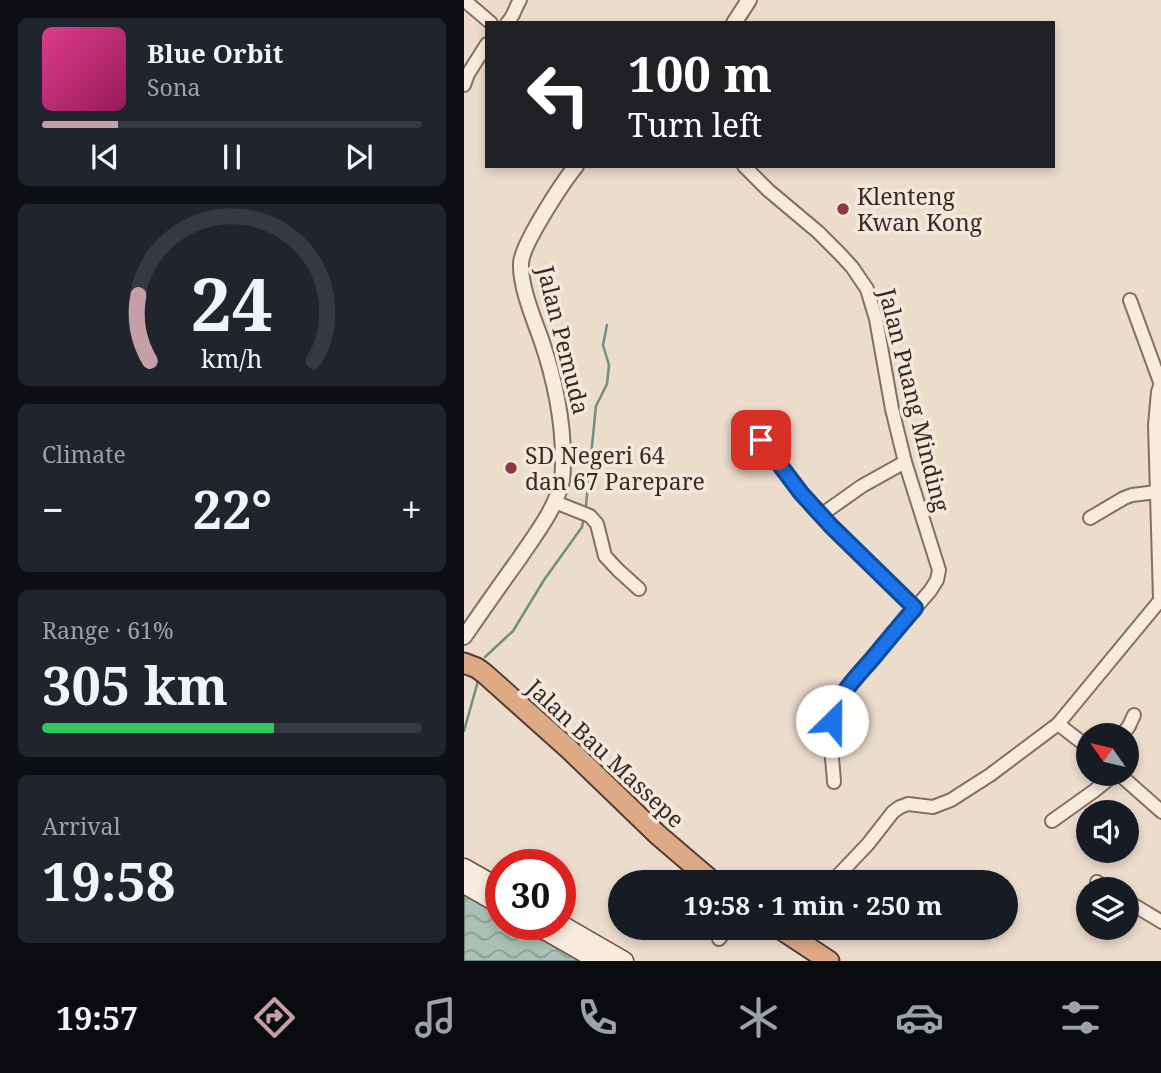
<!DOCTYPE html>
<meta charset="utf-8">
<style>
:root{--surface:#171b24;--page:#20242c;--text:#f1f3f6;--muted:#9ea1a6;--line:#363941;--accent:#c69ea8}
body{margin:0;font-family:"Noto Serif",serif;background:var(--page);color:var(--text);height:100vh;display:flex;flex-direction:column;font-size:26px;white-space:nowrap}
*{box-sizing:border-box;margin:0}
p{font-size:23px;color:var(--muted)}
.icon{flex:none;width:38px;height:38px;fill:none;stroke:currentColor;stroke-width:2;stroke-linecap:round;stroke-linejoin:round}
.map{position:relative;flex:1;overflow:hidden}
.drawer{display:flex;flex-direction:column;gap:18px;padding:18px;background:#0d0f14;width:464px}
.drawer>*{flex:none}
.guide{position:absolute;left:21px;top:21px;width:570px;height:147px;border-radius:0px;box-shadow:0 4px 10px #0003;background:#202124;color:#fff;overflow:hidden}
.needle{width:46px;rotate:304deg}
.tools{position:absolute;left:612px;top:723px;display:grid;gap:14px}
.tools a{display:grid;place-items:center;width:63px;height:63px;border-radius:50%;background:var(--surface);box-shadow:0 4px 10px #0003;font-size:35px}
.speed{position:absolute;left:21px;top:849px;display:flex;gap:14px;font-size:35px;font-weight:700;text-align:center}
.speed>*{display:grid;place-content:center;width:91px;height:91px;border-radius:50%;background:var(--surface);box-shadow:0 4px 10px #0003;line-height:1}
.speed .limit{border:10px solid #d22;background:#fff;color:#111}
.pin{position:absolute;display:grid;place-items:center;width:60px;height:60px;color:#fff;margin:-30px;border-radius:14px;box-shadow:0 4px 10px #0006}
.me{position:absolute;width:77px;margin:-38px;rotate:23deg;stroke-linejoin:round;filter:drop-shadow(0 0 5px #0008)}
.turn{display:flex;align-items:center;gap:24px;height:147px;padding:0 28px;font-size:32px}
.turn .icon{width:91px;height:91px;stroke-width:2.5}
.turn b{display:block;font-size:49px;line-height:60px}
.big{font-size:52px;font-weight:700;line-height:1.1}
.drawer .card{flex:1;display:flex;flex-direction:column;justify-content:center;gap:10px;min-width:0;padding:0 24px;border-radius:10px;background:var(--page)}
.drawer .dial{align-items:center;gap:0}
.dial svg{height:182px;overflow:visible;fill:none;stroke:var(--line);stroke-width:7;stroke-linecap:round;text-anchor:middle}
.dial text{fill:var(--text);stroke:none}
.song{display:flex;align-items:center;gap:21px}
.cover{width:84px;height:84px;border-radius:10px;background:linear-gradient(135deg,hsl(330 70% 55%),hsl(330 70% 35%))}
.played{height:7px;border-radius:4px;background:linear-gradient(90deg,var(--accent) 20%,var(--line) 20%)}
.keys{display:flex;justify-content:space-around;direction:ltr}
.heat{display:flex;justify-content:space-between;align-items:center;font-size:38px;direction:ltr}
.charge{height:10px;border-radius:5px;background:linear-gradient(90deg,#34c759 61%,var(--line) 0)}
.trip{position:absolute;left:144px;top:870px;width:410px;height:70px;border-radius:35px;background:var(--surface);box-shadow:0 4px 10px #0003;font-weight:700;line-height:70px;text-align:center}
.dock{display:flex;height:112px;justify-content:space-around;align-items:center;background:#090b0e;color:var(--muted)}
.dock .icon{width:49px;height:49px}
.dock .active{color:var(--accent)}
.dock b{font-size:32px;color:var(--text)}
main{display:flex;flex:1;min-height:0}
.map>svg:first-child{display:block}
.water{fill:url(#water-waves);stroke:#728f82;stroke-width:2}
.lines{fill:none;stroke-linecap:round;stroke-linejoin:round}
.stream{stroke:#728f82;stroke-width:2.5}
.minor-casing{stroke:#876e61;stroke-width:16}
.tertiary-casing{stroke:#876e61;stroke-width:18}
.secondary-casing{stroke:#694f44;stroke-width:21}
.trunk-casing{stroke:#563d34;stroke-width:23}
.minor{stroke:#f7ebde;stroke-width:12}
.tertiary{stroke:#f7ebde;stroke-width:14}
.secondary{stroke:#f7ebde;stroke-width:18}
.trunk{stroke:#deaa86;stroke-width:19}
.route-casing{stroke:#114b97;stroke-width:18}
.route{stroke:#1a73e8;stroke-width:12}
.poi-dot{fill:#913649;stroke:#f4e7db;stroke-width:2.5}
.labels{text-anchor:middle;dominant-baseline:central;stroke-width:7;stroke-linejoin:round;paint-order:stroke}
.poi-label{font-size:23px;fill:#392923;stroke:#f4e7db;text-anchor:start}
.street-label{font-size:23px;fill:#392923;stroke:#f4e7db}
</style>
<main>
<section class="drawer">
<div class="card">
<div class="song"><i class="cover"></i><div><b>Blue Orbit</b><p>Sona</p></div></div>
<div class="played"></div>
<div class="keys"><svg class="icon" aria-label="previous" viewBox="0 0 24 24"><path d="M18 5L8 12l10 7zM5 5v14"/></svg><svg class="icon" aria-label="pause" viewBox="0 0 24 24"><path d="M8 5v14M16 5v14"/></svg><svg class="icon" aria-label="next" viewBox="0 0 24 24"><path d="M6 5l10 7-10 7zM19 5v14"/></svg></div>
</div>
<div class="card dial"><svg viewBox="0 0 100 80">
<path d="M14 69A42 42 0 1 1 86 69"/>
<path d="M14 69A42 42 0 0 1 9 40" stroke="#c69ea8"/>
<text x="50" y="56" font-size="32" font-weight="700">24</text>
<text x="50" y="72" font-size="11">km/h</text>
</svg></div>
<div class="card"><p>Climate</p>
<div class="heat"><a>−</a><b class="big">22°</b><a>+</a></div>
</div>
<div class="card"><p>Range · 61%</p><b class="big">305 km</b><div class="charge"></div></div>
<div class="card"><p>Arrival</p><b class="big">19:58</b></div>
</section>
<div class="map">
<svg width="698" height="961" viewBox="0 0 698 961">
<defs>
<pattern id="water-waves" width="16" height="10" patternUnits="userSpaceOnUse" patternTransform="scale(1.75)"><rect width="16" height="10" fill="#abc1b6"/><path d="M0 5q4-4 8 0t8 0" fill="none" stroke="#8c9d94"/></pattern>
</defs>
<rect width="100%" height="100%" fill="#ecdccc"/>
<!-- water -->
<path class="water" d="M0,890L37,911V924H60L125,961H0Z"/>
<g class="lines">
<!-- stream -->
<g class="stream">
<path d="M122,505L132,406L143,384L145,365L139,345L143,325"/>
<path d="M21,657L49,631L80,580L118,527L119,522"/>
<path d="M0,731L14,681"/>
</g>
<defs>
<g id="minor">
<path d="M0,0L27,23"/>
<path d="M43,23C50,17 51,7 56,0"/>
<path d="M0,85L4,74L23,44"/>
<path d="M280,166L304,190L354,232L376,254L388,267L403,289L412,319L428,409L441,462L475,570L473,580L466,591L387,682C380,691 374,700 370,711C363,731 369,761 370,782"/>
<path d="M666,300L696,382"/>
<path d="M297,440L337,493L367,526L451,608"/>
<path d="M91,502L126,516L133,524L141,556L154,570L175,589"/>
<path d="M357,515L398,486L441,462"/>
<path d="M626,518L660,498L668,495L693,492"/>
<path d="M696,598L691,425L694,392L698,380"/>
<path d="M594,724L625,748"/>
<path d="M658,735L665,726L670,715"/>
<path d="M655,774L698,812"/>
<path d="M588,821L630,791L651,774"/>
<path d="M368,882L404,844L429,812L436,807L444,804L469,807L487,800L526,775L594,724L698,598"/>
<path d="M633,882L643,889"/>
<path d="M663,901L698,922"/>
<path d="M255,939L263,928"/>
</g>
<g id="tertiary">
<path d="M270,23L285,0"/>
<path d="M0,637C18,611 36,585 55,559C71,535 92,509 98,480C99,473 99,466 99,459C99,419 90,377 77,339C69,317 56,286 57,263C58,244 99,182 112,166"/>
</g>
<g id="secondary">
<path d="M0,868L37,889"/>
<path d="M0,884L37,905"/>
<path d="M70,924L135,961"/>
<path d="M96,924L160,961"/>
</g>
<g id="trunk">
<path d="M0,663L13,668L21,674L106,750L194,835L249,882"/>
<path d="M315,928L365,961"/>
</g>
</defs>
<!-- minor casing -->
<use href="#minor" class="minor-casing"/>
<!-- tertiary casing -->
<use href="#tertiary" class="tertiary-casing"/>
<!-- secondary casing -->
<use href="#secondary" class="secondary-casing"/>
<!-- trunk casing -->
<use href="#trunk" class="trunk-casing"/>
<!-- minor -->
<use href="#minor" class="minor"/>
<!-- tertiary -->
<use href="#tertiary" class="tertiary"/>
<!-- secondary -->
<use href="#secondary" class="secondary"/>
<!-- trunk -->
<use href="#trunk" class="trunk"/>
</g>
<g class="lines">
<defs>
<path id="route" d="M297,440L337,493L367,526L451,608C437,624 423,641 409,658C391,679 374,694 368,721"/>
</defs>
<!-- route casing -->
<use href="#route" class="route-casing"/>
<!-- route -->
<use href="#route" class="route"/>
</g>
<!-- markers -->
<g class="poi-dot">
<circle cx="379" cy="209" r="7"/>
<circle cx="47" cy="468" r="7"/>
</g>
<g class="labels">
<!-- poi labels -->
<g class="poi-label">
<text x="393" y="196">Klenteng<tspan x="393" dy="26">Kwan Kong</tspan></text>
<text x="61" y="455">SD Negeri 64<tspan x="61" dy="26">dan 67 Parepare</tspan></text>
</g>
<!-- street labels -->
<g class="street-label">
<text transform="translate(100 340) rotate(76)">Jalan Pemuda</text>
<text transform="translate(451 400) rotate(76)">Jalan Puang Minding</text>
<text transform="translate(142 753) rotate(43)">Jalan Bau Massepe</text>
</g>
</g>
</svg>
<div class="tools">
<a><svg class="needle" viewBox="-14 -14 28 28"><path d="M0-13l5 13h-10z" fill="#e53935"/><path d="M0 13l5-13h-10z" fill="#9ea1a6"/></svg></a>
<a><svg class="icon" aria-label="sound" viewBox="0 0 24 24"><path d="M4 9h4l5-4v14l-5-4H4zM17 9q2 3 0 6"/></svg></a>
<a><svg class="icon" aria-label="layers" viewBox="0 0 24 24"><path d="M12 4l9 5-9 5-9-5zM3 14l9 5 9-5"/></svg></a>
</div>
<div class="speed"><div class="limit">30</div></div>
<div class="pin" style="left:297px;top:440px;background:#d93025"><svg class="icon" aria-label="arrive" viewBox="0 0 24 24"><path d="M6 21V4h12l-3 4 3 4H6"/></svg></div>
<svg class="me" style="left:368px;top:721px" viewBox="-20 -20 40 40"><circle r="19" fill="#fff"/><path d="M0-13L10 11 0 6-10 11z" fill="#1a73e8"/></svg>
<div class="trip">19:58 · 1 min · 250 m</div>
<div class="guide">
<div class="turn"><svg class="icon" aria-label="left" viewBox="0 0 24 24"><path d="M17 20v-9H6M10 6l-5 5 5 5"/></svg><div><b>100 m</b>Turn left</div></div>
</div>
</div>
</main>
<nav class="dock">
<b>19:57</b>
<svg class="icon active" aria-label="directions" viewBox="0 0 24 24"><path d="M12 3l9 9-9 9-9-9zM9 14v-3h6M13 9l2 2-2 2"/></svg>
<svg class="icon" aria-label="music" viewBox="0 0 24 24"><path d="M9 18V5l10-2v13"/><circle cx="6" cy="18" r="3"/><circle cx="16" cy="16" r="3"/></svg>
<svg class="icon" aria-label="phone" viewBox="0 0 24 24"><path d="M5 4h4l2 5-3 2q2 4 5 5l2-3 5 2v4C11 20 4 13 5 4z"/></svg>
<svg class="icon" aria-label="climate" viewBox="0 0 24 24"><path d="M12 3v18M4 7l16 10M4 17L20 7"/></svg>
<svg class="icon" aria-label="car" viewBox="0 0 24 24"><path d="M5 17H2v-5l4-1 3-4h7l3 4 3 1v5h-3M9 17h6M6 11h13"/><circle cx="7" cy="17" r="2"/><circle cx="17" cy="17" r="2"/></svg>
<svg class="icon" aria-label="filters" viewBox="0 0 24 24"><path d="M4 7h16M4 17h16"/><circle cx="9" cy="7" r="2"/><circle cx="15" cy="17" r="2"/></svg>
</nav>
